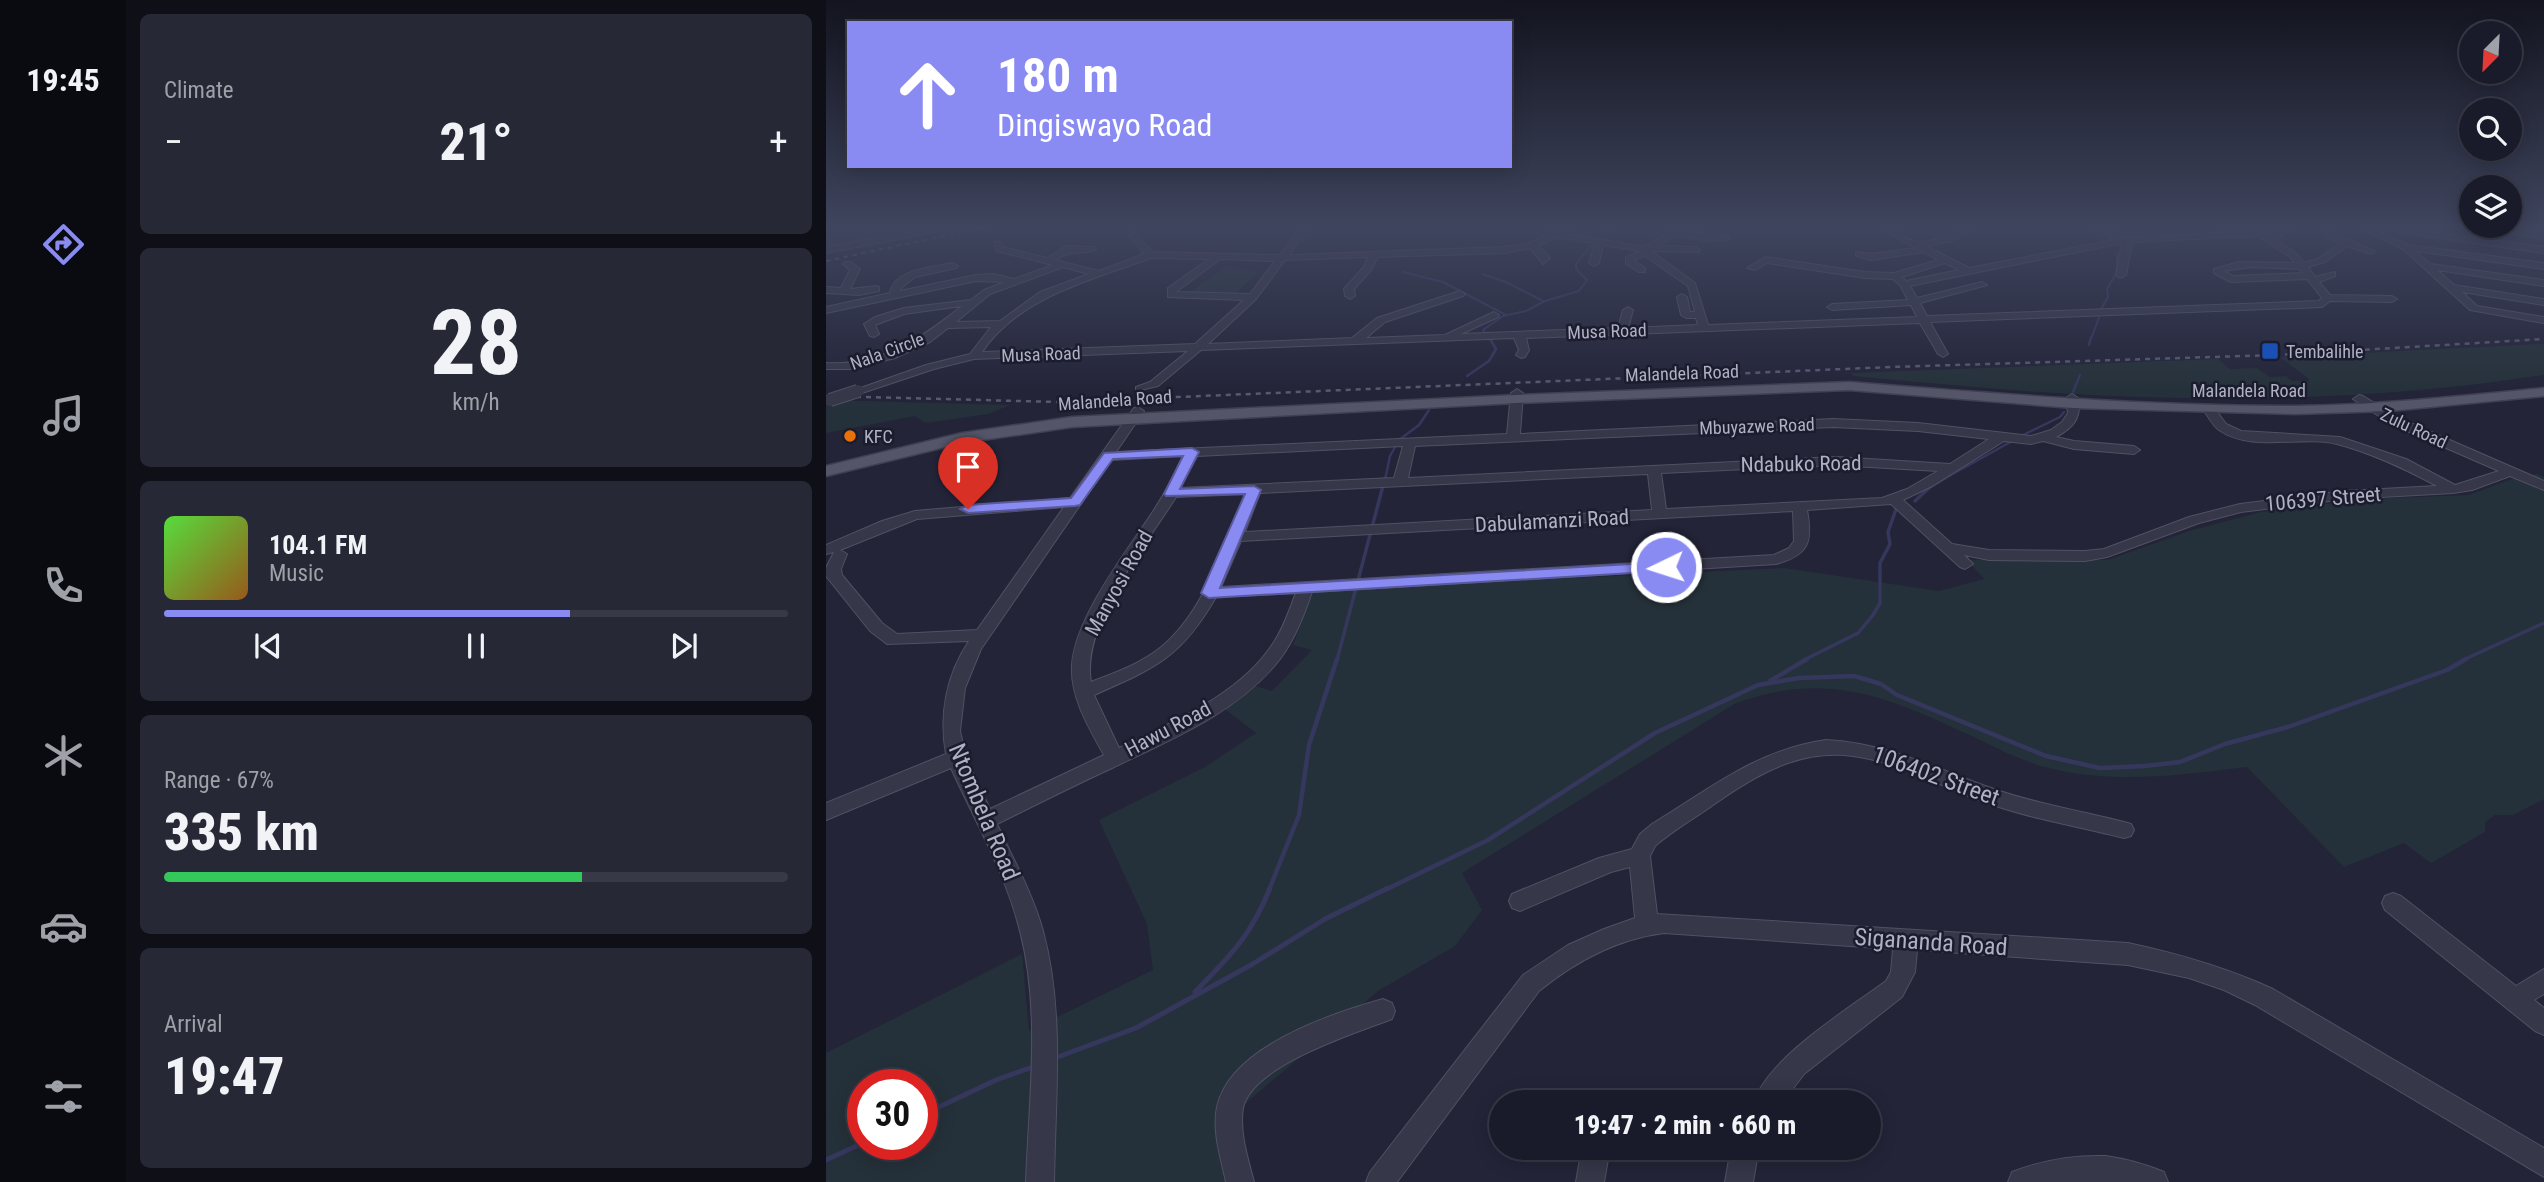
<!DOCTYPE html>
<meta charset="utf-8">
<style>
:root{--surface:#1a1b2a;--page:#272836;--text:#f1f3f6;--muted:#9fa1a8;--line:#383947;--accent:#898bf2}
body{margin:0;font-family:"Roboto Condensed",sans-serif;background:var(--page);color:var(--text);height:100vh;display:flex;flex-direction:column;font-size:26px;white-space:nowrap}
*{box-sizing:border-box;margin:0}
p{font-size:23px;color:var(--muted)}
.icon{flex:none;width:38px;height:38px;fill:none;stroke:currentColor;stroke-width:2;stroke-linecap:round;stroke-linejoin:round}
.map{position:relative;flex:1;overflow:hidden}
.sheet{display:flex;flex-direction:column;gap:14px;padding:14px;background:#0e0f17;width:700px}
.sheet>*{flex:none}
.guide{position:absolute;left:21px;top:21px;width:665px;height:147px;border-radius:0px;box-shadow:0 4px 18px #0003,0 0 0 2px var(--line);background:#898bf2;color:#fff;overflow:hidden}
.needle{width:46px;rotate:204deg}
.buttons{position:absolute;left:1633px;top:21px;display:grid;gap:14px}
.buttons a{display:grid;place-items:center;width:63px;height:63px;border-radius:50%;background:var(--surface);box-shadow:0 4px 18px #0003,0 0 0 2px var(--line);font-size:35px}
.speed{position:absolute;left:21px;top:1069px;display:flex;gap:14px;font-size:35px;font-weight:700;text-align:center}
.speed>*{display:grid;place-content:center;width:91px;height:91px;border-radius:50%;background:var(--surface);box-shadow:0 4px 18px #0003,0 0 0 2px var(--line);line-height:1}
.speed .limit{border:10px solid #d22;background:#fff;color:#111}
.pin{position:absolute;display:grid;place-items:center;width:60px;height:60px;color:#fff;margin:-72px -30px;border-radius:50% 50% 50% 0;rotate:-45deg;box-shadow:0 0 7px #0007}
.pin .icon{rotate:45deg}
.me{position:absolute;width:77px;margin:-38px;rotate:266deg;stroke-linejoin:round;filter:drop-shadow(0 0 5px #0008)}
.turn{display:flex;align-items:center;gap:24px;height:147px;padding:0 35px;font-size:32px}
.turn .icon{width:91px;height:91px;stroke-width:2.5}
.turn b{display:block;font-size:49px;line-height:60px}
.big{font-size:52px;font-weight:800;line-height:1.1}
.sheet .card{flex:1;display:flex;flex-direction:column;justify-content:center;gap:10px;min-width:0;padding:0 24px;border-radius:10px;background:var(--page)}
.sheet .dial{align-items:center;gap:0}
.dial b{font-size:91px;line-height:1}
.song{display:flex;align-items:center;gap:21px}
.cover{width:84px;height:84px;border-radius:10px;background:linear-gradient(135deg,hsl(110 70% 55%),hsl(30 70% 35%))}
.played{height:7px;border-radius:4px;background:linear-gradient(90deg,var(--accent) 65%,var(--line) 65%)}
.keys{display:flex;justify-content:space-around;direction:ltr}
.heat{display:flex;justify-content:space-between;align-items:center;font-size:38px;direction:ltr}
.charge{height:10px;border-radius:5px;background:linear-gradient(90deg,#34c759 67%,var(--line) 0)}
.trip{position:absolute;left:663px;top:1090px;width:392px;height:70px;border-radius:35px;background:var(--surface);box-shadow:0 4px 18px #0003,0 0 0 2px var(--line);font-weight:800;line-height:70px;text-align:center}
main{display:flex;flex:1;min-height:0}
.menu{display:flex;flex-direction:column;width:126px;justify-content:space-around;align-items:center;background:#0a0b11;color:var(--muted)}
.menu .icon{width:49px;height:49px}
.menu .current{color:var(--accent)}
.menu b{font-size:32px;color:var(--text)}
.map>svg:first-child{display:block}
.green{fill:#25313a;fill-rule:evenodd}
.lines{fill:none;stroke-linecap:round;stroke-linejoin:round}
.stream-far4{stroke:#36375c;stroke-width:2}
.stream-far3{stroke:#36375c;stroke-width:2.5}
.stream-far2{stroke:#36375c;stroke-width:3.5}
.stream-far1{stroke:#36375c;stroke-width:4.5}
.stream{stroke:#36375c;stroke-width:5}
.minor-casing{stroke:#515164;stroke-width:2}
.major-casing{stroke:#3f4052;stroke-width:3}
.minor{fill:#363749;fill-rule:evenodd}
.major{fill:#545569;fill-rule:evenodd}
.rail-far1{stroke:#585970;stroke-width:2;stroke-dasharray:4.5 4.5;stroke-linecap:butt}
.rail{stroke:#585970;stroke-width:2.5;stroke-dasharray:5 5;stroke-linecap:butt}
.minor-bridge-casing{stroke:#515164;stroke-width:14;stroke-linecap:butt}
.minor-bridge{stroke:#363749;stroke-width:12}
.route{fill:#898bf2;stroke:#595a9d;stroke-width:2}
.transit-dot{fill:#1a4fb4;stroke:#1b1c2d;stroke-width:2.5}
.food-dot{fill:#e8710a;stroke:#1b1c2d;stroke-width:2.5}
.labels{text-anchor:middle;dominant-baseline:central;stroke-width:5;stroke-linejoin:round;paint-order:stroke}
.far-street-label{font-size:18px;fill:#b1b1c5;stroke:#1b1c2d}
.far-poi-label{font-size:18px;fill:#b1b1c5;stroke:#1b1c2d;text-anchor:start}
.street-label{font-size:21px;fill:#b1b1c5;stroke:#1b1c2d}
.near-street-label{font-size:24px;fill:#b1b1c5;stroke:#1b1c2d}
</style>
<main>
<nav class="menu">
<b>19:45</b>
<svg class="icon current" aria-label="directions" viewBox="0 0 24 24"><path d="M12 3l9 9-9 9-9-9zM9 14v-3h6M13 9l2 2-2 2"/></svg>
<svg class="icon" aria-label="music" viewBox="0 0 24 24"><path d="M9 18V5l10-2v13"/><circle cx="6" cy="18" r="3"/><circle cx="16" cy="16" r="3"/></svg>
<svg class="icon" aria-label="phone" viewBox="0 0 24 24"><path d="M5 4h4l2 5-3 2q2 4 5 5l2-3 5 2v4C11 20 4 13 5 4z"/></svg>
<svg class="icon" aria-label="climate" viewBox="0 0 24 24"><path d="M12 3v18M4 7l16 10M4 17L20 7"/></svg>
<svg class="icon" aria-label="car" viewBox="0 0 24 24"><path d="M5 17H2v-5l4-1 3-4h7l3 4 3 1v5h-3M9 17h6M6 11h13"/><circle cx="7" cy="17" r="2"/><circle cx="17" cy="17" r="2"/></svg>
<svg class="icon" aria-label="filters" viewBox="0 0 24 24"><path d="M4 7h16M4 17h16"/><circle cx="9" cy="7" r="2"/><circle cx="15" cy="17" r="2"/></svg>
</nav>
<section class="sheet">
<div class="card"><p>Climate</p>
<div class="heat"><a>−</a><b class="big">21°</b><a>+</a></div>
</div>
<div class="card dial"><b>28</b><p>km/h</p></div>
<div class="card">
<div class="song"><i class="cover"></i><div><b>104.1 FM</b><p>Music</p></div></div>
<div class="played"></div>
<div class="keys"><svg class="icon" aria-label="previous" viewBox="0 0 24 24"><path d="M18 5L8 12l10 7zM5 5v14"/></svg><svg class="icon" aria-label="pause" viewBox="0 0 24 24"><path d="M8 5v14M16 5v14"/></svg><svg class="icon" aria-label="next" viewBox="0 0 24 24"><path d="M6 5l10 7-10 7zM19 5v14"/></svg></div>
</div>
<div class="card"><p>Range · 67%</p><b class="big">335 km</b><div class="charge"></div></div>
<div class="card"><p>Arrival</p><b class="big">19:47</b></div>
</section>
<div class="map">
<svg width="1718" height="1182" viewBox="0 0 1718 1182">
<rect width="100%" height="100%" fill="#232438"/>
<!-- green -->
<g class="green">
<path d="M0,227H122L0,249Z"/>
<path d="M402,266L432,272L410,293H362Z"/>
<path d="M1718,344V375C1557,400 1392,403 1229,393C1162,389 1094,382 1027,376L1025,373L1392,359L1404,369L1431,368L1444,377L1460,376L1467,381L1484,380L1454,357Z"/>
<path d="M0,400L184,405L162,414L99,423L89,416L0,433Z"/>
<path d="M1711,474L1718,477V799L1687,815H1669L1659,822V832L1605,863L1578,843L1518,867L1421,767C1353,775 1286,785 1219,767C1196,761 1173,749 1150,738C1066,699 1004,669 910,703L636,873L656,910L629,946L552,991L395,1124L405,1182H0V1053L196,954L203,1031L327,970L321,924L273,820L379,767L430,733L396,707L427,685L446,691L486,650L467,645L486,594L494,590L958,568L1113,591L1158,579L1141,560H1282L1363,531L1435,512L1539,499L1643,495L1686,479ZM37,1085H96V1144H37Z"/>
</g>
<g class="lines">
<!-- stream-far4 -->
<g class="stream-far4">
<path d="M771,239L786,227"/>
<path d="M577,272L617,282L680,315"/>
<path d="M656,274L680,282L717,301"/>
<path d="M1274,311L1282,297L1281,289L1291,272V254"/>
<path d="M660,334L657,330L677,316L700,311L719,301L753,291L761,280L750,269V264L768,242"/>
<path d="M1265,339L1274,315"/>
</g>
<!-- stream-far3 -->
<g class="stream-far3">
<path d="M1263,345L1265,337"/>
<path d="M641,376L663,361L670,349L664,339"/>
<path d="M1247,392L1254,375"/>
<path d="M1195,436L1234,417L1238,412"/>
<path d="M559,480L564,456L573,440L593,425L603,410"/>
<path d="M1116,480L1188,440"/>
</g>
<!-- stream-far2 -->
<g class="stream-far2">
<path d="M1089,501L1104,487L1119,478"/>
<path d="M511,660L559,478"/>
<path d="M978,660L1032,633L1047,615L1054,603V563L1064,544L1062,532L1070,509"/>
<path d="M1637,660L1718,623"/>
</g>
<!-- stream-far1 -->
<g class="stream-far1">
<path d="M944,681L981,659"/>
<path d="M443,890L473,815L483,745L511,659"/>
<path d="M559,890L662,840L829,733L932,685L973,678L1028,676L1055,684L1071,695L1220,756L1274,768L1319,766L1354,762L1399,744L1462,727L1621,670L1640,659"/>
</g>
<!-- stream -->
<g class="stream">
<path d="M369,992C404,956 425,936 444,888"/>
<path d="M229,1058L310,1028L425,965L499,919L562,888"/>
<path d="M96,1115L170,1080L209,1066"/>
<path d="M0,1160L37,1143"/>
</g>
<defs>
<g id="minor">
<path d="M116,227H134L0,253V247Z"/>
<path d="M475,227H483L463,255L679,247L704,243L737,227H747L738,233L818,247L847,229L863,227L859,231C872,234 895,233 904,238L903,240L878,241L852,234L832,246L870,247L874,250L873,252L825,251L869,283L882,325L1091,317L1085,305L1006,310L1001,307L1006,304L1082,300L1074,285L1067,279L1039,278L941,263L929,270L921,268L939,257L1039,272L1068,273L1112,260L1098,252L1045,260L1030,256V252L1045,254L1090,248L1052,227C1068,227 1080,242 1094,242C1115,242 1130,227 1149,227L1126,241L1100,246L1143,268L1288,240L1265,227H1275L1298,238L1425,231L1426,227L1442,234L1450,232L1455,227H1464L1456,236L1447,238L1470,253L1478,263L1492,259L1514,243L1500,237V233L1503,232L1549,251L1545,254L1521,246L1499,262L1482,267L1489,277L1509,272V276L1493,282L1504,295L1566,296L1571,299L1566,302L1504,301L1496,307L1104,322L1122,354L1117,357L1112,354L1094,323L700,338L703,350L699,357L695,358L690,355L693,350L688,338L375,350L332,386L310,391V387L324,382L362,351L148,359L108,369L36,393H28L26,391L100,365L144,354L165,327L122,328L104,342L69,358L24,369H0V363C57,366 94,339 136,306L78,314L49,325L53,334L48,337L44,336L38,324L49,317L78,308L145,300L158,290L179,282L150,281L0,313V307L64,293C68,269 108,267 127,263L132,266L130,268L89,277L75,288L74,291L150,275L167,274L188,279L227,265L171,251L168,242H174L177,247L221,258L240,246L269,247L270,249C256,256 247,248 229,260L273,271L318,254L303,235L307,232L327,252L447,255H454ZM1432,236L1464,257L1469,263L1413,262L1388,269V273L1405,282L1481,279L1496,298L1493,301L1101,316L1094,303L1161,285L1156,282L1091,298L1084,286L1296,243L1290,275L1295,278L1300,275L1306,242ZM730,237L769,243L763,263L768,266L773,263L777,245L814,251L800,257V264L813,272H819V268L807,260L819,256L862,286L869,312H864L861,297L856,294L851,297L855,315L860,318H870L872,325L802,328L807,310L802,307L797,310L792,328L635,334L672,317L673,315L668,312L619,335L540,338L559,322L637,296L639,294L634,291L551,318L526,338L382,344L430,299L459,260L542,257L538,267L518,289L519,296L524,299L529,296L528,289L545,270L552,257L679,253L704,248L717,264L724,258L712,246ZM325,258L383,259L342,288V297L418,300L369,344L156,352C193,297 265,280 325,258ZM394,259L447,261H449L424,294L350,292ZM1119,263L1133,270L1080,281L1076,277ZM237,267L263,274L214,292L174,321L130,322L164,294ZM1425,267L1473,269L1477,273L1407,276L1398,271Z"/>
<path d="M1533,227H1568L1718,247V253L1548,229L1582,245L1718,263V269L1590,251L1604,264L1718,280V286L1611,270L1628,285L1718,299V305L1636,292L1651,306L1718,317V323L1644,310L1577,249Z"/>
<path d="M1649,227H1671L1718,233V239Z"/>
<path d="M19,262H25L34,269L24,289L50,286L53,287V291L33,295L0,293V287L15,288L24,270L17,264Z"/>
<path d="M691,389L697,393L694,434L1007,419L1092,423L1205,436L1225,430L1236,422L1242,413L1240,398L1246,394L1252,398C1256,418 1247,428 1230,437L1248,441L1308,446L1314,450L1308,454L1248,449L1217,441L1205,444L1178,441L1106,486L1077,500L1126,544L1163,550L1259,551L1278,549L1363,517L1414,504L1519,491L1611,486C1579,469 1546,453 1511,444C1474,435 1426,453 1393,430C1387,426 1382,416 1377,409L1383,405L1387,406L1400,424L1415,431L1514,437L1580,459L1629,485L1673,471L1565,424L1527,399L1533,395L1537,396L1573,418L1718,481V490L1684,476L1646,490L1627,493L1519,499L1415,512L1373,523L1281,557L1259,561L1163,560L1138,555L1147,564L1139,569L1134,567L1065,504L981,510C987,542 983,555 950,564L486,592C478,615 469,639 454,659C413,712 344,740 286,768C247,786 209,805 171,824C187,859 207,894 217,931C239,1012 229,1100 228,1182H200C203,1100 215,1011 194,931C180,874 149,821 125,768L0,820V803L120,754C113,715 120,675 143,641L61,644L44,631L0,576V568L8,552L0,554V545L56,521L89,511L244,498L308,408L312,407L318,411L290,452L681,434L685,393ZM1007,427L1092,431L1163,439L1124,464L1010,457L582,478L589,446ZM577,446L568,478L354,488L371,456ZM357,456C348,476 338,495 326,513C300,552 249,618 246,665C244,697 263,728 278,755L164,809L140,758L134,731L139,688L155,649L285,460ZM1010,465L1112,471L1081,489L1056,498L840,509L835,473ZM822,474L826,510L419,532L434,493ZM420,494C399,544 378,613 334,648C314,664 288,673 265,682C255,624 320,545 350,497ZM238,507L151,630L71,634L56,623L16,575L15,569L21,554L14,550L91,519ZM967,511L968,541L963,548L948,555L395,587L415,541ZM470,593C463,610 458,627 448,642C415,695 346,722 293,748L268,695C329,668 355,658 390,597Z"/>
<path d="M1000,740C1061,743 1111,769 1168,789C1210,804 1255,811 1298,822L1305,824L1308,830L1305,836L1298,838C1250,826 1200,818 1153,800C1112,785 1072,762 1027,756C968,748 923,780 877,812C860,823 844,833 829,846L824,856L831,914L1302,943C1353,954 1399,967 1447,989L1718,1148V1177L1429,1005L1398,990L1363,978L1302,965L1091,950L1089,972L1076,997L978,1074L957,1102H928C943,1057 1021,1010 1060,981L1065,972L1067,949L838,933C791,939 750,961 713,991L571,1182H540L544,1172L697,975L742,945L778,929L809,918L804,867L785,872L694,911L686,908L683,901L686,894L773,858L806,849L814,834L826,824C884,789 930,750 1000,740Z"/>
<path d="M1567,893L1575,896L1690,986L1718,969V994L1708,1000L1718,1008V1035L1709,1031L1559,910L1556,903L1559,896Z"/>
<path d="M557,999L566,1003L569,1011L566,1019C530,1033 426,1065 417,1108C413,1132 422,1159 428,1182H400C395,1158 386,1132 391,1107C404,1047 504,1014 557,999Z"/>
<path d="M756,1148H784L778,1182H750Z"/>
<path d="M905,1148H933L927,1182H899Z"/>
<path d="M1280,1156C1300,1159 1319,1164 1338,1172L1342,1182H1182L1186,1172C1217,1160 1247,1155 1280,1156Z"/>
</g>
<path id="major" d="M1023,382C1171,394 1320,406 1469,406C1552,405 1635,396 1718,388V396L1563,411L1469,414L1247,408L1023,390L690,403L246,427L136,443L0,476V466L136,433L246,417L690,395Z"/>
</defs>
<!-- minor casing -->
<use href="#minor" class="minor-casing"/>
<!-- major casing -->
<use href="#major" class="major-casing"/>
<!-- minor -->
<use href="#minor" class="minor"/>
<!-- major -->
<use href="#major" class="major"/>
<!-- rail-far1 -->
<path class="rail-far1" d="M0,261L160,227"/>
<!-- rail -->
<path class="rail" d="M0,396L233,402L1065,367L1450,355L1718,339"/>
<defs>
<path id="minor-bridge" d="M4,400L32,391"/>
</defs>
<!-- minor-bridge casing -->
<use href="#minor-bridge" class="minor-bridge-casing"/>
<!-- minor-bridge -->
<use href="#minor-bridge" class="minor-bridge"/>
</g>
<!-- sky -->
<linearGradient id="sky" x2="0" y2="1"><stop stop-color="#13141f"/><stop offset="0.58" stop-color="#3f455e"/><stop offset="1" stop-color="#3f455e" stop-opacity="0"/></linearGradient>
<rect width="1718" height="392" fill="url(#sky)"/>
<!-- route -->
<path class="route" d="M366,448L373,452L354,489L428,486L435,490L394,588L840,562L848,567L840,571L383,598L375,593L419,494L340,496L338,494L357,456L287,459L254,505L249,506L142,513L134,509L142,505L245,498L278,453Z"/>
<!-- markers -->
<rect class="transit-dot" x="1435" y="342" width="18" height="18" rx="3.5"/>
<circle class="food-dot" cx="24" cy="436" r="7"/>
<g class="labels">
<!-- far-street labels -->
<g class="far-street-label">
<text transform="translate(781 331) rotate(-2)">Musa Road</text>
<text transform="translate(61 351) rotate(-20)">Nala Circle</text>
<text transform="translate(215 354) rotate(-2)">Musa Road</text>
<text transform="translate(856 373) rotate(-2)">Malandela Road</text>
<text x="1423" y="390">Malandela Road</text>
<text transform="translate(289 400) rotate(-4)">Malandela Road</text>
<text transform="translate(931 426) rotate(-2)">Mbuyazwe Road</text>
<text transform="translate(1588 428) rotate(25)">Zulu Road</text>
</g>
<!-- far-poi labels -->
<g class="far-poi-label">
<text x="1460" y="351">Tembalihle</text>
<text x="38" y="436">KFC</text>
</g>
<!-- street labels -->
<g class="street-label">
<text transform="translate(975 464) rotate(-1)">Ndabuko Road</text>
<text transform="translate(1497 499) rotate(-5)">106397 Street</text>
<text transform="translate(726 521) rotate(-3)">Dabulamanzi Road</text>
<text transform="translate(293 583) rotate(-61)">Manyosi Road</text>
<text transform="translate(342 729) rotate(-28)">Hawu Road</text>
</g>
<!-- near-street labels -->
<g class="near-street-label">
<text transform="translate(1110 776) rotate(20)">106402 Street</text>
<text transform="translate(158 812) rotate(67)">Ntombela Road</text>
<text transform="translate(1105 942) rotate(4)">Sigananda Road</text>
</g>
</g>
</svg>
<div class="buttons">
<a><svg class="needle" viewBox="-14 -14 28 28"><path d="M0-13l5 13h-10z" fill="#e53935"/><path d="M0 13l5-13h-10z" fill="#9fa1a8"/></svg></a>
<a><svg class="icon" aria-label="search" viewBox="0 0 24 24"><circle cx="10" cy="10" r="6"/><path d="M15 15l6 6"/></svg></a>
<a><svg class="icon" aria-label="layers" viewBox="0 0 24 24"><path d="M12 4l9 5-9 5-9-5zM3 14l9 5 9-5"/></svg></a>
</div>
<div class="speed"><div class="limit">30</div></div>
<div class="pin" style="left:142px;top:509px;background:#d93025"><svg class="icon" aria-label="arrive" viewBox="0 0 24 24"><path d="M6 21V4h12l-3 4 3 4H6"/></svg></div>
<svg class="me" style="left:840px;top:567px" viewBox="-20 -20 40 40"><circle r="17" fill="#898bf2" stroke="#fff" stroke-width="3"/><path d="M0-11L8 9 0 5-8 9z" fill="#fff"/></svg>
<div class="trip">19:47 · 2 min · 660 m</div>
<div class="guide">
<div class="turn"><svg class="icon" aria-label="ahead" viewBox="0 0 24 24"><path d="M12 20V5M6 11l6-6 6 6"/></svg><div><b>180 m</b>Dingiswayo Road</div></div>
</div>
</div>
</main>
